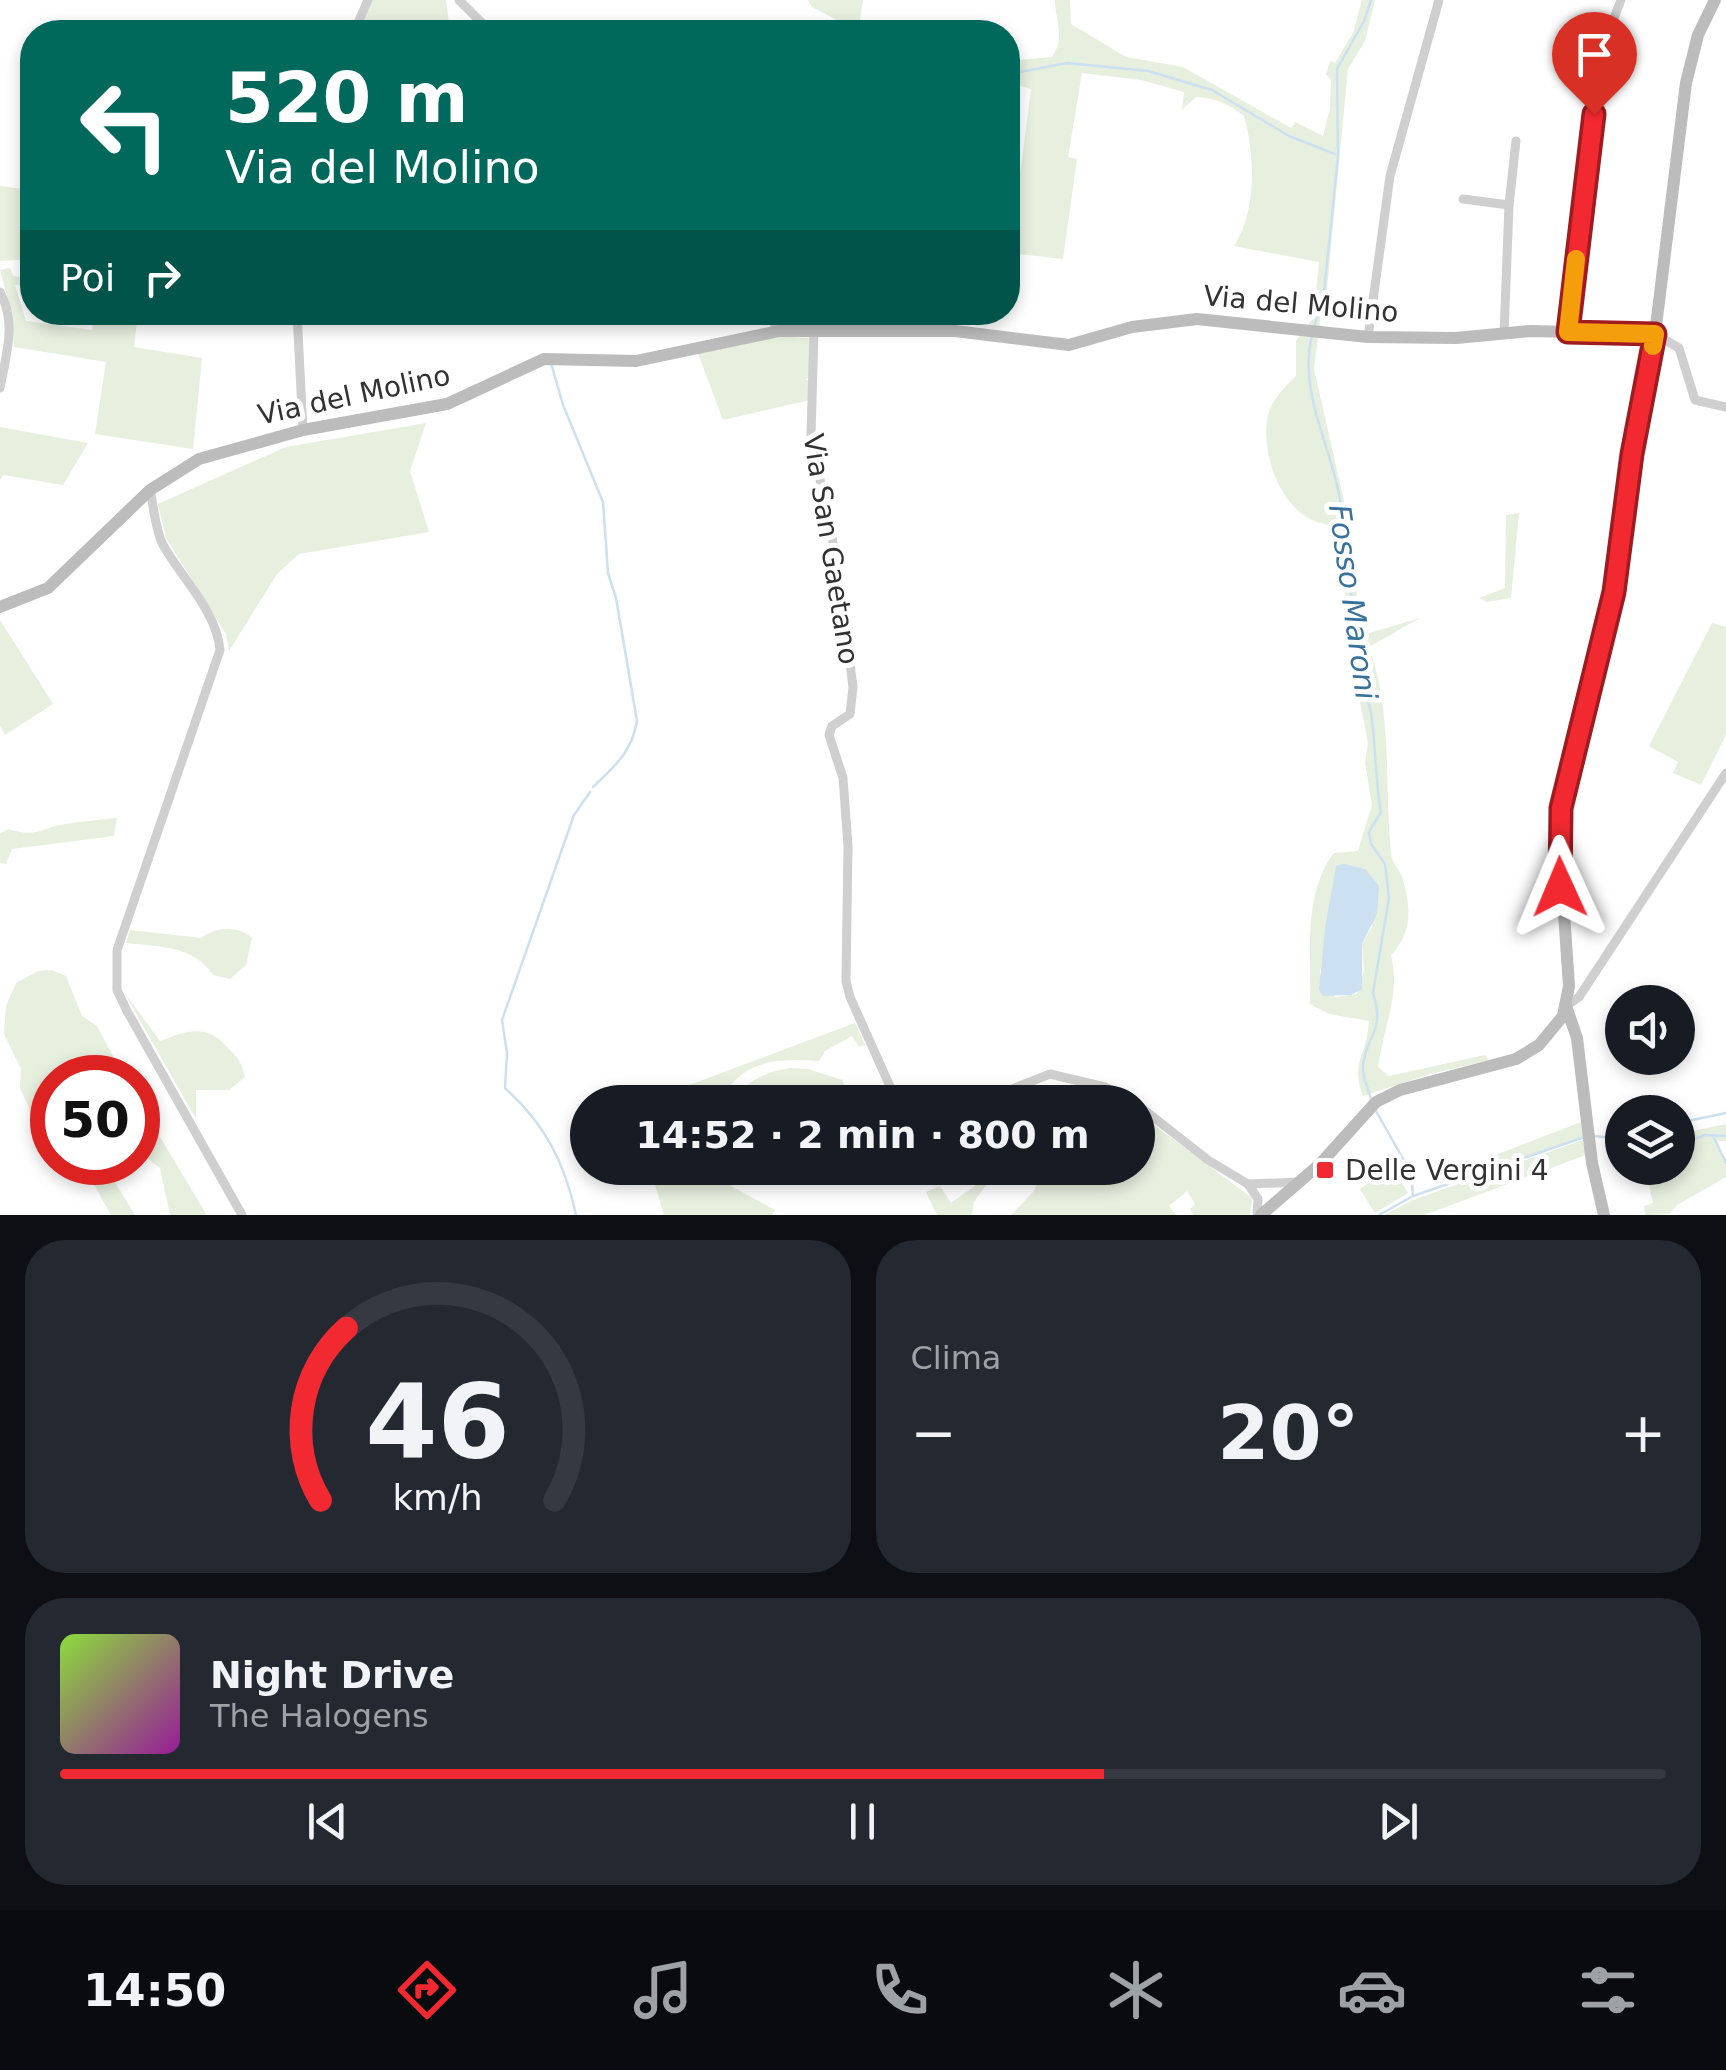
<!DOCTYPE html>
<html lang="it">
<meta charset="utf-8">
<style>
:root{--surface:#171b24;--page:#242831;--text:#f1f3f6;--muted:#9ea1a6;--line:#363941;--accent:#f32931}
body{margin:0;font-family:"DejaVu Sans",sans-serif;background:var(--page);color:var(--text);height:100vh;display:flex;flex-direction:column;font-size:38px;white-space:nowrap}
*{box-sizing:border-box;margin:0}
p{font-size:32px;color:var(--muted)}
.icon{flex:none;width:55px;height:55px;fill:none;stroke:currentColor;stroke-width:2;stroke-linecap:round;stroke-linejoin:round}
.map{position:relative;height:1215px;overflow:hidden}
.details{display:flex;flex-direction:column;gap:25px;padding:25px;background:#0d0f14;flex:1}
.details>*{flex:none}
.hud{position:absolute;left:20px;top:20px;width:1000px;height:305px;border-radius:40px;box-shadow:0 5px 15px #0003;background:#00695c;color:#fff;overflow:hidden}
.tools{position:absolute;left:1605px;top:985px;display:grid;gap:20px}
.tools a{display:grid;place-items:center;width:90px;height:90px;border-radius:50%;background:var(--surface);box-shadow:0 5px 15px #0003;font-size:50px}
.speed{position:absolute;left:30px;top:1055px;display:flex;gap:20px;font-size:50px;font-weight:700;text-align:center}
.speed>*{display:grid;place-content:center;width:130px;height:130px;border-radius:50%;background:var(--surface);box-shadow:0 5px 15px #0003;line-height:1}
.speed .limit{border:15px solid #d22;background:#fff;color:#111}
.pin{position:absolute;display:grid;place-items:center;width:85px;height:85px;color:#fff;margin:-102px -42px;border-radius:50% 50% 50% 0;rotate:-45deg;box-shadow:0 0 10px #0007}
.pin .icon{rotate:45deg}
.me{position:absolute;width:110px;margin:-55px;rotate:359deg;stroke-linejoin:round;filter:drop-shadow(0 0 8px #0008)}
.turn{display:flex;align-items:center;gap:35px;height:210px;padding:0 40px;font-size:45px}
.turn .icon{width:130px;height:130px;stroke-width:2.5}
.turn b{display:block;font-size:70px;line-height:85px}
.then{display:flex;align-items:center;height:95px;padding:0 40px;background:#0003;gap:20px;font-size:38px}
.big{font-size:75px;font-weight:600;line-height:1.1}
.details .tile{flex:1;display:flex;flex-direction:column;justify-content:center;gap:15px;min-width:0;padding:0 35px;border-radius:40px;background:var(--page)}
.details .dial{align-items:center;gap:0}
.dial svg{height:260px;overflow:visible;fill:none;stroke:var(--line);stroke-width:7;stroke-linecap:round;text-anchor:middle}
.dial text{fill:var(--text);stroke:none}
.song{display:flex;align-items:center;gap:30px}
.cover{width:120px;height:120px;border-radius:15px;background:linear-gradient(135deg,hsl(90 70% 55%),hsl(300 70% 35%))}
.played{height:10px;border-radius:5px;background:linear-gradient(90deg,var(--accent) 65%,var(--line) 65%)}
.keys{display:flex;justify-content:space-around;direction:ltr}
.heat{display:flex;justify-content:space-between;align-items:center;font-size:55px;direction:ltr}
.details .tiles{flex:1;display:grid;gap:25px;grid-template-columns:1fr 1fr}
.tile:last-child{grid-column:span 2}
.trip{position:absolute;left:570px;top:1085px;width:585px;height:100px;border-radius:50px;background:var(--surface);box-shadow:0 5px 15px #0003;font-weight:600;line-height:100px;text-align:center}
.tabs{display:flex;height:160px;justify-content:space-around;align-items:center;background:#090b0e;color:var(--muted)}
.tabs .icon{width:70px;height:70px}
.tabs .selected{color:var(--accent)}
.tabs b{font-size:45px;color:var(--text)}
.map>svg:first-child{display:block}
.green{fill:#e7efdf;fill-rule:evenodd}
.water{fill:#cbe0f0}
.lines{fill:none;stroke-linecap:round;stroke-linejoin:round}
.stream{stroke:#cbe0f0;stroke-width:2.5}
.street{stroke:#cfcfcf;stroke-width:9}
.secondary{stroke:#bcbcbc;stroke-width:12}
.route-casing{stroke:#9e1b20;stroke-width:25}
.route{stroke:#f32931;stroke-width:18}
.slow{stroke:#f59e0b;stroke-width:18}
.poi-dot{fill:#f32931;stroke:#fff;stroke-width:4}
.labels{text-anchor:middle;dominant-baseline:central;stroke-width:10;stroke-linejoin:round;paint-order:stroke}
.street-label{font-size:28px;fill:#323232;stroke:#fff}
.poi-label{font-size:28px;fill:#323232;stroke:#fff;text-anchor:start}
.water-label{font-size:30px;font-style:italic;fill:#38729c;stroke:#fff}
</style>
<div class="map">
<svg width="1726" height="1215" viewBox="0 0 1726 1215">
<rect width="100%" height="100%" fill="#fff"/>
<!-- green -->
<g class="green">
<path d="M372,0H446L450,32H358Z"/>
<path d="M808,0H863L858,32H818L819,27L837,20L812,7Z"/>
<path d="M1055,0H1070L1071,24L1126,57L1183,67L1291,128L1295,122L1323,136L1330,109L1331,80L1326,74L1330,61L1335,63L1353,33L1362,0H1375L1365,41L1348,69L1325,310L1321,313L1314,369L1347,514L1361,628L1366,634L1420,618L1369,647C1393,714 1384,783 1391,854C1392,863 1398,867 1401,875C1406,886 1410,908 1408,921C1407,933 1399,947 1391,955C1401,994 1383,1029 1378,1067L1389,1076L1485,1055L1489,1060L1430,1074L1363,1096C1350,1061 1367,1057 1369,1021L1329,1014L1310,1004C1312,954 1302,895 1334,853L1358,851L1372,805L1365,763L1368,743L1350,651L1349,621L1336,527C1326,524 1313,522 1305,516C1276,497 1261,448 1268,415C1272,399 1285,387 1296,376V341L1313,318L1319,262L1234,246C1257,211 1255,155 1244,116C1229,104 1216,98 1196,97L1182,110L1184,92L1141,80L1082,73L1068,157L1077,159L1063,259L1010,253L1031,89L1008,82V61L1052,57C1066,36 1055,22 1055,0ZM1336,867L1365,869L1372,927L1362,944L1364,970L1357,994L1335,997L1320,973Z"/>
<path d="M0,186L32,190V259L0,261Z"/>
<path d="M10,268L13,276L32,278V285H15L26,321L92,330L94,313H110L108,324L116,325L118,313H138L134,347L202,358L193,449L95,434L106,362L14,347L12,315L0,270Z"/>
<path d="M778,336L811,338L810,378L805,379L811,382L810,400L723,420L697,351Z"/>
<path d="M426,423L410,471L429,532L299,554L277,574L229,651L226,634L166,538L158,504L286,447Z"/>
<path d="M0,427L88,443L63,485L3,475L0,480Z"/>
<path d="M1519,513L1511,598L1487,602L1479,598L1505,588L1506,515Z"/>
<path d="M0,620L53,704L5,735L0,726Z"/>
<path d="M1712,623L1726,627V735L1701,785L1673,773L1678,762L1649,746Z"/>
<path d="M117,818L114,836L12,849L6,864L0,863V834L8,829C38,838 40,828 66,824C82,821 100,820 117,818Z"/>
<path d="M130,930L201,938C215,927 239,925 252,938L246,965L230,979L213,975C193,945 160,947 126,943Z"/>
<path d="M51,970L66,976L82,1016L97,1026L124,1077L52,1078V1151L49,1154L20,1088L21,1069L4,1034L6,1006L16,983L38,971Z"/>
<path d="M124,992L160,1041C185,1032 205,1023 225,1045C237,1058 241,1059 245,1077L229,1090H196V1119Z"/>
<path d="M855,1023L865,1045L859,1047L852,1036L825,1051L819,1061C775,1058 741,1060 720,1102H644Z"/>
<path d="M791,1068L808,1069L842,1080L852,1102H734C745,1080 768,1071 791,1068Z"/>
<path d="M138,1100L206,1214V1215H170L160,1168L138,1151Z"/>
<path d="M1138,1113L1252,1198L1250,1215H1193L1190,1209L1195,1204L1187,1191L1169,1206L1176,1215H1011L1034,1191L1044,1168H1138V1159L1143,1164L1153,1154L1143,1144L1138,1148Z"/>
<path d="M1584,1121L1585,1136L1453,1183L1464,1167Z"/>
<path d="M1726,1124V1141H1714L1726,1166V1177L1677,1205L1669,1214L1645,1215L1644,1206L1653,1203L1649,1185L1643,1182L1639,1168H1678V1134Z"/>
<path d="M1583,1140L1589,1142L1586,1155L1424,1215H1384L1413,1200Z"/>
<path d="M82,1163H103L135,1215H111Z"/>
<path d="M1392,1166L1408,1193L1375,1213L1360,1189Z"/>
<path d="M650,1168H727L731,1186L775,1210L772,1215H664Z"/>
<path d="M990,1168H998L974,1202L972,1215H937L926,1192L940,1186L951,1203L979,1183Z"/>
</g>
<!-- water -->
<path class="water" d="M1344,864L1365,869L1379,886L1377,914L1362,944V989L1351,995L1323,996L1319,990L1325,928L1336,866Z"/>
<g class="lines">
<!-- stream -->
<g class="stream">
<path d="M1008,70L1020,72L1067,63L1148,71L1212,90L1289,136L1335,154"/>
<path d="M1314,328L1324,292L1338,156L1337,69L1364,21L1371,0"/>
<path d="M1312,335C1298,393 1331,444 1340,500C1349,552 1352,607 1357,661C1358,678 1368,695 1371,713C1376,746 1375,779 1381,812L1369,832L1371,844L1385,864L1389,898L1373,993C1386,1032 1365,1037 1363,1066C1362,1077 1368,1088 1371,1099"/>
<path d="M551,363L563,405L603,502L608,573L616,598L637,721C632,752 614,767 593,787"/>
<path d="M1376,1111L1411,1173L1413,1196"/>
<path d="M1678,1123L1726,1113"/>
<path d="M1594,1136L1622,1139"/>
<path d="M1714,1138L1726,1163"/>
<path d="M1678,1146L1705,1135L1726,1136"/>
<path d="M576,1215C565,1163 545,1124 505,1088L507,1053L502,1020L574,815L590,792"/>
<path d="M1379,1215L1413,1196L1582,1138"/>
</g>
<!-- street -->
<g class="street">
<path d="M459,0L491,32"/>
<path d="M354,32L368,0"/>
<path d="M1463,199L1509,205"/>
<path d="M0,292C17,323 6,355 0,388"/>
<path d="M297,312L303,430"/>
<path d="M767,312L779,331"/>
<path d="M814,331L811,435L837,562L853,687L850,714L832,726L829,735L843,778L848,846L846,981L850,997L897,1102"/>
<path d="M1568,333L1598,79L1606,39L1621,0"/>
<path d="M1504,334L1509,205L1516,141"/>
<path d="M1655,334L1679,348L1695,400L1726,407"/>
<path d="M1368,337L1390,176L1439,0"/>
<path d="M150,490C154,507 155,529 163,545C181,577 217,612 220,650L117,950V990L127,1011L242,1215"/>
<path d="M1566,1006L1579,997L1726,773"/>
<path d="M979,1102L1050,1074L1105,1087L1134,1102"/>
<path d="M1138,1105L1208,1160L1248,1184L1299,1182"/>
<path d="M1248,1184L1258,1199L1257,1215"/>
</g>
<!-- secondary -->
<g class="secondary">
<path d="M0,607L48,588L150,490L199,459L303,430L447,404L544,359L636,361L779,331H955L1069,345L1132,327L1197,319L1368,337L1456,338L1530,331L1655,334"/>
<path d="M1566,1006L1577,1038L1592,1163L1604,1215"/>
<path d="M1261,1215L1320,1164L1376,1102L1400,1090L1516,1059L1539,1045L1563,1016L1569,986L1558,825L1619,569L1632,454L1655,334L1686,83L1698,35L1715,0"/>
</g>
</g>
<g class="lines">
<defs>
<path id="route" d="M1560,887L1561,808L1614,592L1632,454L1655,334L1568,332L1594,114"/>
</defs>
<!-- route casing -->
<use href="#route" class="route-casing"/>
<!-- route -->
<use href="#route" class="route"/>
<!-- slow -->
<path class="slow" d="M1576,259L1568,332L1655,334L1653,346"/>
</g>
<!-- markers -->
<rect class="poi-dot" x="1315" y="1160" width="20" height="20" rx="5"/>
<g class="labels">
<!-- street labels -->
<g class="street-label">
<text transform="translate(1301 304) rotate(5)">Via del Molino</text>
<text transform="translate(354 395) rotate(-12)">Via del Molino</text>
<text transform="translate(831 549) rotate(81)">Via San Gaetano</text>
</g>
<!-- poi labels -->
<g class="poi-label">
<text x="1345" y="1170">Delle Vergini 4</text>
</g>
<!-- water labels -->
<g class="water-label">
<text transform="translate(1353 602) rotate(82)">Fosso Maroni</text>
</g>
</g>
</svg>
<div class="tools">
<a><svg class="icon" aria-label="sound" viewBox="0 0 24 24"><path d="M4 9h4l5-4v14l-5-4H4zM17 9q2 3 0 6"/></svg></a>
<a><svg class="icon" aria-label="layers" viewBox="0 0 24 24"><path d="M12 4l9 5-9 5-9-5zM3 14l9 5 9-5"/></svg></a>
</div>
<div class="speed"><div class="limit">50</div></div>
<div class="pin" style="left:1594px;top:114px;background:#d93025"><svg class="icon" aria-label="arrive" viewBox="0 0 24 24"><path d="M6 21V4h12l-3 4 3 4H6"/></svg></div>
<svg class="me" style="left:1560px;top:887px" viewBox="-20 -20 40 40"><path d="M0-17L14 15 0 8-14 15z" fill="#f32931" stroke="#fff" stroke-width="4"/></svg>
<div class="trip">14:52 · 2 min · 800 m</div>
<div class="hud">
<div class="turn"><svg class="icon" aria-label="left" viewBox="0 0 24 24"><path d="M17 20v-9H6M10 6l-5 5 5 5"/></svg><div><b>520 m</b>Via del Molino</div></div>
<div class="then">Poi<svg class="icon" aria-label="right" viewBox="0 0 24 24"><path d="M7 20v-9h11M14 6l5 5-5 5"/></svg></div>
</div>
</div>
<section class="details">
<div class="tiles">
<div class="tile dial"><svg viewBox="0 0 100 80">
<path d="M14 69A42 42 0 1 1 86 69"/>
<path d="M14 69A42 42 0 0 1 22 16" stroke="#f32931"/>
<text x="50" y="56" font-size="32" font-weight="700">46</text>
<text x="50" y="72" font-size="11">km/h</text>
</svg></div>
<div class="tile"><p>Clima</p>
<div class="heat"><a>−</a><b class="big">20°</b><a>+</a></div>
</div>
<div class="tile">
<div class="song"><i class="cover"></i><div><b>Night Drive</b><p>The Halogens</p></div></div>
<div class="played"></div>
<div class="keys"><svg class="icon" aria-label="previous" viewBox="0 0 24 24"><path d="M18 5L8 12l10 7zM5 5v14"/></svg><svg class="icon" aria-label="pause" viewBox="0 0 24 24"><path d="M8 5v14M16 5v14"/></svg><svg class="icon" aria-label="next" viewBox="0 0 24 24"><path d="M6 5l10 7-10 7zM19 5v14"/></svg></div>
</div>
</div>
</section>
<nav class="tabs">
<b>14:50</b>
<svg class="icon selected" aria-label="directions" viewBox="0 0 24 24"><path d="M12 3l9 9-9 9-9-9zM9 14v-3h6M13 9l2 2-2 2"/></svg>
<svg class="icon" aria-label="music" viewBox="0 0 24 24"><path d="M9 18V5l10-2v13"/><circle cx="6" cy="18" r="3"/><circle cx="16" cy="16" r="3"/></svg>
<svg class="icon" aria-label="phone" viewBox="0 0 24 24"><path d="M5 4h4l2 5-3 2q2 4 5 5l2-3 5 2v4C11 20 4 13 5 4z"/></svg>
<svg class="icon" aria-label="climate" viewBox="0 0 24 24"><path d="M12 3v18M4 7l16 10M4 17L20 7"/></svg>
<svg class="icon" aria-label="car" viewBox="0 0 24 24"><path d="M5 17H2v-5l4-1 3-4h7l3 4 3 1v5h-3M9 17h6M6 11h13"/><circle cx="7" cy="17" r="2"/><circle cx="17" cy="17" r="2"/></svg>
<svg class="icon" aria-label="filters" viewBox="0 0 24 24"><path d="M4 7h16M4 17h16"/><circle cx="9" cy="7" r="2"/><circle cx="15" cy="17" r="2"/></svg>
</nav>
